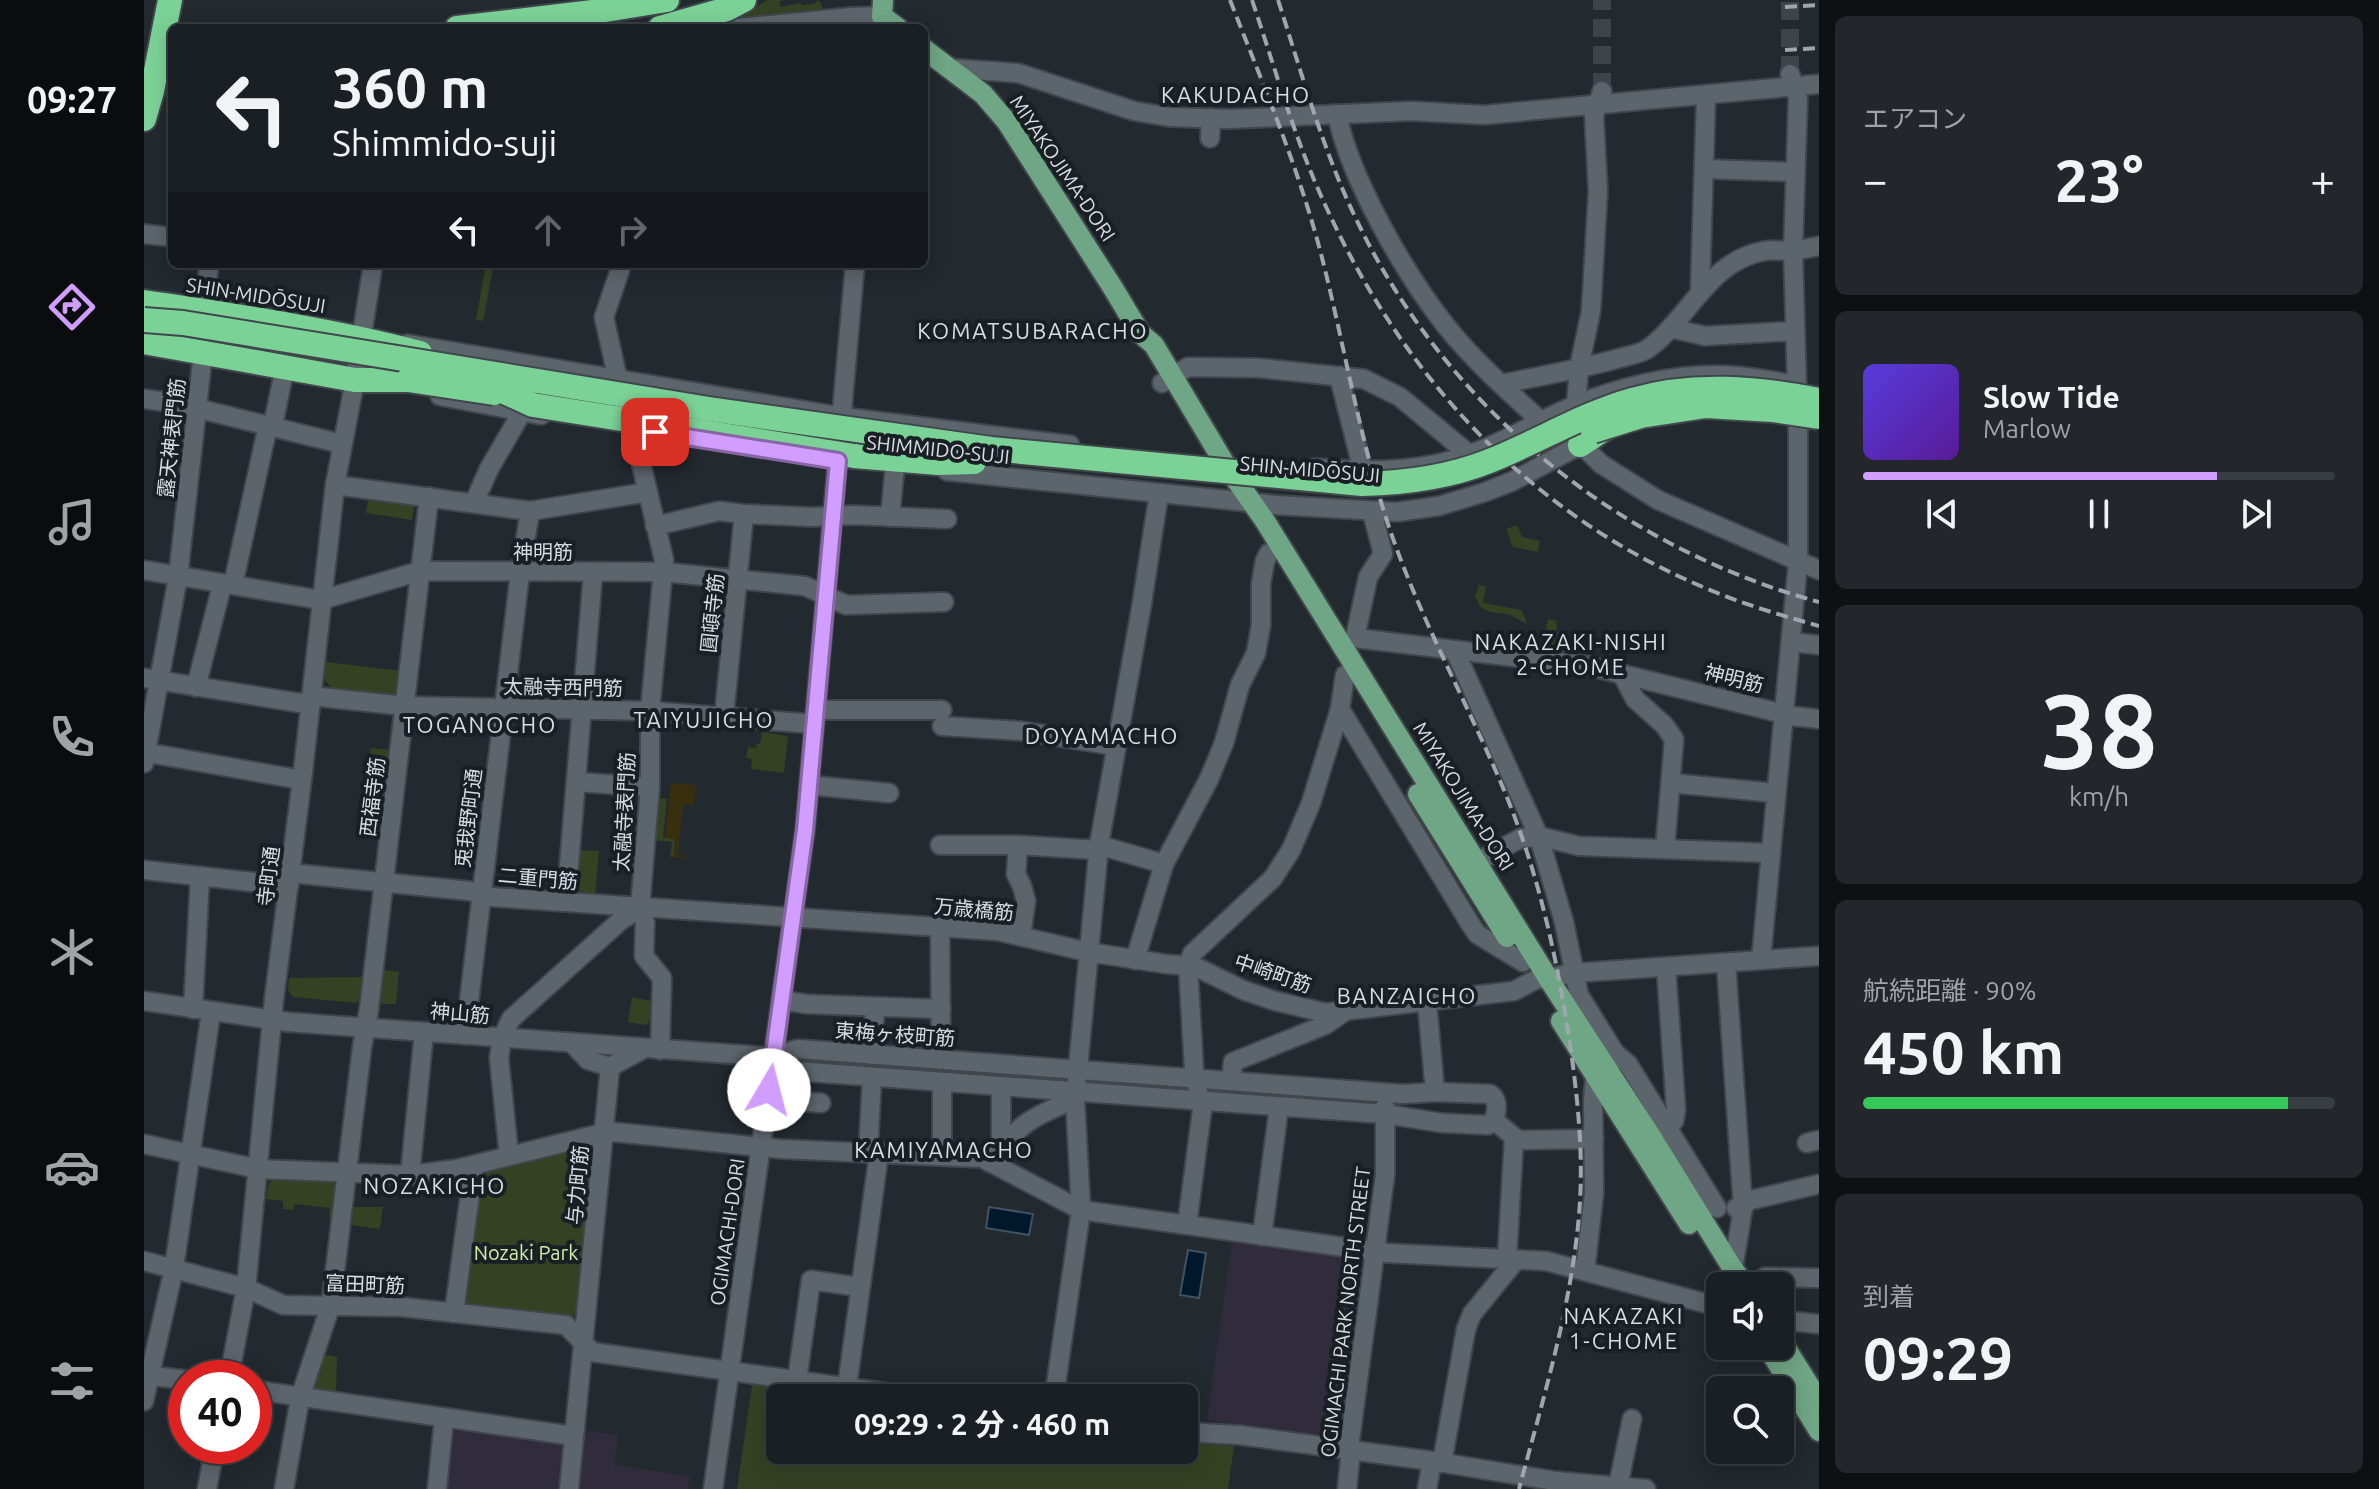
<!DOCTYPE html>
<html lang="ja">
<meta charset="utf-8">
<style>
:root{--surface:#1a1f23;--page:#23272b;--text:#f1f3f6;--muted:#9fa2a6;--line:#383d41;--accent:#d19dfe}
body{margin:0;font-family:Ubuntu,"Noto Sans JP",sans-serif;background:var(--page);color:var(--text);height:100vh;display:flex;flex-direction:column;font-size:30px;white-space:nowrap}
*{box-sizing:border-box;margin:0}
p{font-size:26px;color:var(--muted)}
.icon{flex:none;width:44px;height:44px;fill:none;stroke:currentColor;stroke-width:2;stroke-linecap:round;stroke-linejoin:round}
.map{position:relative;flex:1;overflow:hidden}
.details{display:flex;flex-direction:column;gap:16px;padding:16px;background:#0e1113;width:560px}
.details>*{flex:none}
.top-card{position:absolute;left:24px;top:24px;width:760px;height:244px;border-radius:12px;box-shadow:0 4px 20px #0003,0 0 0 2px var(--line);background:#1a1f23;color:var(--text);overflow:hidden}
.controls{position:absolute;left:1562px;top:1272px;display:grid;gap:16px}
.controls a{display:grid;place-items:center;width:88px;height:88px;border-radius:12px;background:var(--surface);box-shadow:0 4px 20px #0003,0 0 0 2px var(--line);font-size:40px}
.speed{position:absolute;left:24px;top:1360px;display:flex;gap:16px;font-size:40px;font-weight:700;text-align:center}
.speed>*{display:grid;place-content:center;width:104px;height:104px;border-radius:50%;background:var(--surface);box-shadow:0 4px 20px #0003,0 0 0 2px var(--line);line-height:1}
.speed .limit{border:12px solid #d22;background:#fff;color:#111}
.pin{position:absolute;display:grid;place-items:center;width:68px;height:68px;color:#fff;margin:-34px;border-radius:16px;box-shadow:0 4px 12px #0006}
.me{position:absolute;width:88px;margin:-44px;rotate:8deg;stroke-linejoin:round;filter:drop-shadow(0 0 6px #0008)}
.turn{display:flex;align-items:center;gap:28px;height:168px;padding:0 32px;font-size:36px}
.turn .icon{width:104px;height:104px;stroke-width:2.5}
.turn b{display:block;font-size:56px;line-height:68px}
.lanes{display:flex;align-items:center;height:76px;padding:0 32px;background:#0003;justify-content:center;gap:40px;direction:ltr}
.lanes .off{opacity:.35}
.big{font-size:60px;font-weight:700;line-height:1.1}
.details .tile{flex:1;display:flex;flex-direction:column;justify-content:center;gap:12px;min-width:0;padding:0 28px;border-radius:12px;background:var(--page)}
.details .dial{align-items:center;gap:0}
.dial b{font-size:104px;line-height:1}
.song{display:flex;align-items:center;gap:24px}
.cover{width:96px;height:96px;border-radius:12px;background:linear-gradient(135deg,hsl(250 70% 55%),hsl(270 70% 35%))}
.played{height:8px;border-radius:4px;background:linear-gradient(90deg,var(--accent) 75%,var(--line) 75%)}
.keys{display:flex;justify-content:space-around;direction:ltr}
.heat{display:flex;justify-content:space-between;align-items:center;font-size:44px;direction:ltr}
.charge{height:12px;border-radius:6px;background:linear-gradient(90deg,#34c759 90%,var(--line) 0)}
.trip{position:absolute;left:622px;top:1384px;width:432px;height:80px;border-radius:12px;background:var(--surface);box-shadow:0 4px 20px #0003,0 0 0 2px var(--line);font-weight:700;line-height:80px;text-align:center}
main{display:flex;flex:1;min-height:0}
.tab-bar{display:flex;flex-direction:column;width:144px;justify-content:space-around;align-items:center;background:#0a0c0e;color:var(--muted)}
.tab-bar .icon{width:56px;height:56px}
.tab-bar .selected{color:var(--accent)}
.tab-bar b{font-size:36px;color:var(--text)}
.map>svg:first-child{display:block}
.medical{fill:#312c3c}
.green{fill:#354123}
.sand{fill:#372f0e}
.water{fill:#00182c;stroke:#415362;stroke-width:2}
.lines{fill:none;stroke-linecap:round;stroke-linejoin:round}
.stream{stroke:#415362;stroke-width:4}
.minor-tunnel{stroke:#3d444a;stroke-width:18;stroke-dasharray:18 9;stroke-linecap:butt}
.minor-casing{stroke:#40464c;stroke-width:22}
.major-casing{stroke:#40464c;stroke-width:24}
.highway-casing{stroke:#40464c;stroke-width:28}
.minor{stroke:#5d656c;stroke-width:18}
.major{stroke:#6fa685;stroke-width:20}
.highway{stroke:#7bd296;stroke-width:24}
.rail{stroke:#a0a6ab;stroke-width:4;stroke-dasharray:12 6;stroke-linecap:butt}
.highway-bridge-casing{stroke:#40464c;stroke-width:28;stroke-linecap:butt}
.highway-bridge{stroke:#7bd296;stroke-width:24}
.route-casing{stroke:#8866a5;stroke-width:20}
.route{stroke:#d19dfe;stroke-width:14}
.labels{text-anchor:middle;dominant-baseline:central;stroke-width:8;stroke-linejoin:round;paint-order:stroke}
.street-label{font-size:20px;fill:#d8dde1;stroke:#191f25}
.park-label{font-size:20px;fill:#d0eda6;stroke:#191f25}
.neighbourhood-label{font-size:22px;letter-spacing:2px;fill:#d8dde1;stroke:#191f25}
</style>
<main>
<nav class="tab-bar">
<b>09:27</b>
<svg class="icon selected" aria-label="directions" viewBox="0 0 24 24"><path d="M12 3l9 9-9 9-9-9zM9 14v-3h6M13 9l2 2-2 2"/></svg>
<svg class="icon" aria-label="music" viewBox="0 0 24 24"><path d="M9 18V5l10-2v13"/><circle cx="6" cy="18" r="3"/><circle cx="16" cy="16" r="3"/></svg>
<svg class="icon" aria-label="phone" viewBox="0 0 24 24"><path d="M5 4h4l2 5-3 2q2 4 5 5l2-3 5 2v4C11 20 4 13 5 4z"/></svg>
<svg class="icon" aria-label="climate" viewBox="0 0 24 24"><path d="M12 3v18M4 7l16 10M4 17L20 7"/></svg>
<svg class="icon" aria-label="car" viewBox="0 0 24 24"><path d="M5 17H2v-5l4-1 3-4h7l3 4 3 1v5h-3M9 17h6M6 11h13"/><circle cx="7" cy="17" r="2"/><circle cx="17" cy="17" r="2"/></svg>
<svg class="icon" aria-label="filters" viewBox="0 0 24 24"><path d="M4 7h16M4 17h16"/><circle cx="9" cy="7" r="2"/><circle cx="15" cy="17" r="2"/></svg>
</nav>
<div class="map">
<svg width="1675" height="1489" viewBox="0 0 1675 1489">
<rect width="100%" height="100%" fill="#22292f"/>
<!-- medical -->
<g class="medical">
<path d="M1088,1241L1216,1259L1221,1264L1201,1432L1194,1437L1063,1420Z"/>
<path d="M312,1427L415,1441L420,1447L416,1489H300L306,1431Z"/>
<path d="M441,1431L474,1435L470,1465L546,1476L544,1489H436Z"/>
</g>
<!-- green -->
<g class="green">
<path d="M623,0H638L635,2L637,7L657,3L658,5L669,4L675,0L679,9L589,21Z"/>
<path d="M342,264H350L339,321L332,320Z"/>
<path d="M225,492L271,499L268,520L222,513Z"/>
<path d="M1373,525L1378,537L1396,541L1394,552L1369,547L1362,529Z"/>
<path d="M1335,585L1342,586L1339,603L1378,610L1383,624L1364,614L1346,612L1336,607L1331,596Z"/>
<path d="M1404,619L1413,621L1412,631L1424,633L1422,645L1429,646L1428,655L1398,651L1400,641L1405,634L1402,628Z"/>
<path d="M182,662L257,671L254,696L189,689L180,680Z"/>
<path d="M618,732L644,736L640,773L607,769L608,759L602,758L604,747L612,748L613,743L616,744Z"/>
<path d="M227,748L247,750L242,791L222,788Z"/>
<path d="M514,798L523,799L519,837L531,839L530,857H526L528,842L510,840Z"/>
<path d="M434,850L455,851L451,895L430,893Z"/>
<path d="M238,970L255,972L252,1004H238L234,998Z"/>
<path d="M218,977L215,1000L212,1003L149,997L144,990L145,978Z"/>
<path d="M488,997L507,1001L506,1020L502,1025L484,1022Z"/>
<path d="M443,1145L449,1150L433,1312L427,1318L323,1306L318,1300L335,1181L345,1170Z"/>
<path d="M130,1177L192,1180L197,1185L193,1219L185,1218L186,1208L150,1204L149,1210L139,1209V1201L122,1199L125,1183Z"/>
<path d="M210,1207H239L236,1229L207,1225Z"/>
<path d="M181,1355L193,1357L192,1395L175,1394L170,1388Z"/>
<path d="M608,1385L700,1398H636V1450H1040V1443L1090,1446L1084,1489H593Z"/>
</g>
<!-- sand -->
<path class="sand" d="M527,783L552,785L550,805H539L534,854L541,855V858L530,857L532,839L521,838Z"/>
<!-- water -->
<g class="water">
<path d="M845,1207L889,1214L885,1235L842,1228Z"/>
<path d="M1044,1250L1062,1253L1055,1298L1036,1295Z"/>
</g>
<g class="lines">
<!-- stream -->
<g class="stream">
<path d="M718,1450L730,1452V1450"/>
<path d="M745,1450L771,1454L774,1457"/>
<path d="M856,1450L867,1452L872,1450"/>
<path d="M783,1457H785L786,1450"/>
</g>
<!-- minor-tunnel -->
<g class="minor-tunnel">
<path d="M1646,74V0"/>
<path d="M1458,91V0"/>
</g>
<defs>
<g id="minor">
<path d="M596,28L708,17L738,16V28"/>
<path d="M803,68L874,73L990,111L1025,117L1086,119L1267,111L1340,115L1675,84"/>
<path d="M1193,114C1206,179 1261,274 1302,326C1330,361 1365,392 1398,422"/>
<path d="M1066,138L1067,118"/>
<path d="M1560,169L1651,172"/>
<path d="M0,234L28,237"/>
<path d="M478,264L460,317L472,371L479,387"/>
<path d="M1556,291L1562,96"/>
<path d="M60,311L65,264"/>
<path d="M1526,328L1561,336L1651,331"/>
<path d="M263,344L699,417L926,445"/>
<path d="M1195,376L1219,471"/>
<path d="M1018,383L1044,367L1115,368L1220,379L1256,397L1326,455"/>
<path d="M1357,384C1397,376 1437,369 1476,358C1486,355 1497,354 1505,348C1545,318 1566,260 1620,251C1628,249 1637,251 1645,251C1655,250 1665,248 1675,246"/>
<path d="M296,396L397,415"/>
<path d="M0,399L52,406L64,411L198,444"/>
<path d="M1432,405L1435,368L1447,311L1454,191L1450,116L1458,91"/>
<path d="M485,412L520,560L506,711V787L496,908L501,923L500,956L518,978L516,1050"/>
<path d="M1432,439L1457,464L1514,500L1675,570"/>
<path d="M1170,468C1217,471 1263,473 1309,460C1353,447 1390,422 1432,405C1475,387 1527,375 1574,375C1599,375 1623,380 1647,384"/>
<path d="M803,471L1132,505L1253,512L1295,506L1341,492L1369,481L1436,445L1449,441"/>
<path d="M191,485L386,511L504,492"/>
<path d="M330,503L345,469L378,412"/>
<path d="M746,517L751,466"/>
<path d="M511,526L575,511L600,514L669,517L710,515L803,519"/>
<path d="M0,570L177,600L276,571L519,572L661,586L702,605L800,602"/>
<path d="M89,585L124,425L130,420L141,367"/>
<path d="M1211,638L1445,666L1648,716L1675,719"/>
<path d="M1211,638L1224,577L1239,554L1228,512"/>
<path d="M1647,642L1675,645"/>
<path d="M1311,651L1395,837L1420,922L1435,995L1471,1053L1484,1064L1573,1208"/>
<path d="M1478,674L1491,699L1520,725L1530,739L1521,848"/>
<path d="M1201,675L1196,709L1327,925L1333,934L1379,962"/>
<path d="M0,678L156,703L176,697L261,706L506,711L670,724"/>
<path d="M52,687L78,585"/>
<path d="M672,710H798"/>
<path d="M580,716L600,514"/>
<path d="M798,726L877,731L972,746"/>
<path d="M0,752L158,780"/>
<path d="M0,763L34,577L59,353"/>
<path d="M432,782L506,787"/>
<path d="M1527,783L1631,793"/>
<path d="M665,785L745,793"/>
<path d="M796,845H874L954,850"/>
<path d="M874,845L872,874L878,886L882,901L877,936"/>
<path d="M955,845L1020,864"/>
<path d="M1333,862L1377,838L1398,837L1435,846L1627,853"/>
<path d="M0,870L145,886"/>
<path d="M146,873L326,891L347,897L854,931L944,952L1022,964L1050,966L1099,990L1131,1001L1182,1013L1370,991L1391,980L1430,973L1675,956"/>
<path d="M422,902L449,573"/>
<path d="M796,927L797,1060"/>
<path d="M991,960L1020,864L1065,779L1080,743L1096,685L1112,653L1117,625V583L1121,561L1125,553"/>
<path d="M1617,960L1654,562V425L1649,250L1654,98L1646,74"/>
<path d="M1582,963L1599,1208L1589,1269"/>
<path d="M637,1000L662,1004L797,1009"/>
<path d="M0,1001L144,1022L629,1057"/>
<path d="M1283,1002L1291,1092"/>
<path d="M49,1009L56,876"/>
<path d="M321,1035L376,573L386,511"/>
<path d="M429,1044L444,1060L466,1067"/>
<path d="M654,1049L1259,1094L1291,1092L1346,1094C1355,1100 1353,1111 1350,1120L1344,1125L1298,1123L1241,1114L651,1071L629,1057Z"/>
<path d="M728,1055L731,1007"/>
<path d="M1087,1081L1089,1062L1181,1025L1200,1012"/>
<path d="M857,1087V1135L863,1140"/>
<path d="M624,1098L677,1103"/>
<path d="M1350,1120L1370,1137L1363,1259"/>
<path d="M1514,1130L1530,1121L1532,1110L1522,967"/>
<path d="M1370,1137L1376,1140L1450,1139"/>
<path d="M1663,1143L1675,1140"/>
<path d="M0,1144L114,1169L266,1175L313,1169L451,1135L470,1132L637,1149L838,1158L937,1210L1243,1253L1402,1261L1576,1307"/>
<path d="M724,1153L728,1078"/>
<path d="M365,1156L355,1058L358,1038L367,1019L476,921L496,908"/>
<path d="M798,1156V1083"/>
<path d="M845,1162C875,1124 887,1117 931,1099"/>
<path d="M266,1175L280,1032"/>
<path d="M1592,1208H1599L1603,1201L1675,1184"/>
<path d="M1043,1225L1058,1110L1050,1070L1044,965L1048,954L1129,878L1147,850L1167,803L1196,709"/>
<path d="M1118,1236L1135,1107"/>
<path d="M0,1261L102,1288L139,1305L258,1307L422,1325L448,1352L781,1398"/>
<path d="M1441,1271L1450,1193L1449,1099L1451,1077"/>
<path d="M1611,1286L1621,1277L1675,1278"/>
<path d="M310,1313L330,1165"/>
<path d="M1636,1322L1645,1321L1675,1324"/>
<path d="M0,1375L42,1380"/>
<path d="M85,1378L102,1288L130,999L158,780L191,485L211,380L229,264"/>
<path d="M653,1380L667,1280L716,1287"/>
<path d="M703,1387L735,1153"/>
<path d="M110,1390L430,1436"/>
<path d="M910,1398L937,1210L931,1099L955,845L997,609L1015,493"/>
<path d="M0,1401L30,1268L67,1012"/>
<path d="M1040,1432L1095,1435L1288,1461L1411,1481L1502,1489"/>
<path d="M1298,1463L1322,1329L1328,1314L1372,1260"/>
<path d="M1474,1486L1488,1419"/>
<path d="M63,1489L71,1446"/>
<path d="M140,1489L156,1398L187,1304L218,1047L225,1009L285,497"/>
<path d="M293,1489L300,1419"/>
<path d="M425,1489L466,1067L499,1049"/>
<path d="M569,1489L661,830L711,264"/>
<path d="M1203,1489L1206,1460V1440L1241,1175V1107"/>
<path d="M1283,1489L1288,1461"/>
</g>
<g id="major">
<path d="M739,0L738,16L754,28"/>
<path d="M780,49L839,94L863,122L969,288L996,333L1010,345L1081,464L1121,521L1404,978L1506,1135L1589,1269L1602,1286"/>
<path d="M1274,794L1363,937"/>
<path d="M1417,1021L1545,1224"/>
<path d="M1636,1339L1675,1401"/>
<path d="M1623,1346L1675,1431"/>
</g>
<g id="highway">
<path d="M313,28L449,12L523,0"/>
<path d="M516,28L583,9L600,0"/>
<path d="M0,119L8,91L26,0"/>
<path d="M0,302C93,316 185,329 276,353"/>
<path d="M0,342L211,380H264"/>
<path d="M1436,445L1469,423"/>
<path d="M710,456L794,463L830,462"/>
</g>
</defs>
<!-- minor casing -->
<use href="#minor" class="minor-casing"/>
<!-- major casing -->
<use href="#major" class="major-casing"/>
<!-- highway casing -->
<use href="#highway" class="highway-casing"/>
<!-- minor -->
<use href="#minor" class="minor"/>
<!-- major -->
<use href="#major" class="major"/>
<!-- highway -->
<use href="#highway" class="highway"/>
<!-- rail -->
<g class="rail">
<path d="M1086,0C1118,82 1153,164 1176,250C1200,342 1215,439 1246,530C1277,621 1325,706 1362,795C1395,875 1413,958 1426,1044C1434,1100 1440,1158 1435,1215C1427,1308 1399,1399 1375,1489"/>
<path d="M1108,0C1132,71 1152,144 1184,211C1264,384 1392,520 1571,592C1605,606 1640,616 1675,626"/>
<path d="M1134,0C1159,77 1180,155 1216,227C1307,412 1477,548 1675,602"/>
<path d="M1641,7L1675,5"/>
<path d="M1641,50L1675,48"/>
</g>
<defs>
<g id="highway-bridge">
<path d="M0,320L39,323L565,409L847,449L1218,484C1261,483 1302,478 1343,462C1392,443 1438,414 1488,400C1549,382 1614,388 1675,400"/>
<path d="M264,380L350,393"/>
<path d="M334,380L389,405L710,456"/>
<path d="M1449,431L1497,416L1562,406L1628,410L1675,417"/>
</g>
</defs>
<!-- highway-bridge casing -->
<use href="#highway-bridge" class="highway-bridge-casing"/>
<!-- highway-bridge -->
<use href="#highway-bridge" class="highway-bridge"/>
</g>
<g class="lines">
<defs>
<path id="route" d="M511,432L694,461L661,830L625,1090"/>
</defs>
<!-- route casing -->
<use href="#route" class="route-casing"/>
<!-- route -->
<use href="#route" class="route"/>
</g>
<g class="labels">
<!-- street labels -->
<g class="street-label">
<text transform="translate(919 168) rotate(56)">MIYAKOJIMA-DORI</text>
<text transform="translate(112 295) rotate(9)">SHIN-MIDŌSUJI</text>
<text transform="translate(27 438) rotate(-84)">露天神表門筋</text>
<text transform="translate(794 449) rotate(6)">SHIMMIDO-SUJI</text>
<text transform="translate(1166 469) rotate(5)">SHIN-MIDŌSUJI</text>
<text x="399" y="551">神明筋</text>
<text transform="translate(568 613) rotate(-84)">圓頓寺筋</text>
<text transform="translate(1590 678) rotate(14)">神明筋</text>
<text transform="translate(419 687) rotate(1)">太融寺西門筋</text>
<text transform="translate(1320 796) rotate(58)">MIYAKOJIMA-DORI</text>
<text transform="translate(228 797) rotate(-83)">西福寺筋</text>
<text transform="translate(480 812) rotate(-87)">太融寺表門筋</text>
<text transform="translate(324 818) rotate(-83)">兎我野町通</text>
<text transform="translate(124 876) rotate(-83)">寺町通</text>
<text transform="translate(394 878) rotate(5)">二重門筋</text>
<text transform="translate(830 909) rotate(5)">万歳橋筋</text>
<text transform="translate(1129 973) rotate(19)">中崎町筋</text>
<text transform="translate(316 1013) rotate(5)">神山筋</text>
<text transform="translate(751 1034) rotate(4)">東梅ヶ枝町筋</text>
<text transform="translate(433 1185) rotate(-85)">与力町筋</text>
<text transform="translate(583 1232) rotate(-82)">OGIMACHI-DORI</text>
<text transform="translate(221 1284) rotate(2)">富田町筋</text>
<text transform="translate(1201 1312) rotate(-83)">OGIMACHI PARK NORTH STREET</text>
</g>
<!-- park labels -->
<g class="park-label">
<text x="382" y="1252">Nozaki Park</text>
</g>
<!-- neighbourhood labels -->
<g class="neighbourhood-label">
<text x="1092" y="94">KAKUDACHO</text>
<text x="889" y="330">KOMATSUBARACHO</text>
<text x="1427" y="641">NAKAZAKI-NISHI<tspan x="1427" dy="25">2-CHOME</tspan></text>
<text x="560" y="719">TAIYUJICHO</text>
<text x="336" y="724">TOGANOCHO</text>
<text x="958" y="735">DOYAMACHO</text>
<text x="1263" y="995">BANZAICHO</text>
<text x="800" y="1149">KAMIYAMACHO</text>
<text x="291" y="1185">NOZAKICHO</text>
<text x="1480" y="1315">NAKAZAKI<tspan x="1480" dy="25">1-CHOME</tspan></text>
</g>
</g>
</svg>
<div class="controls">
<a><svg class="icon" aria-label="sound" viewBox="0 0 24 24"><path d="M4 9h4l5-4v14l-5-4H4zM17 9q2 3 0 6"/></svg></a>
<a><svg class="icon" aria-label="search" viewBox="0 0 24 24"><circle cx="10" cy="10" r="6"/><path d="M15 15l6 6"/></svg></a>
</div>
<div class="speed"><div class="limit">40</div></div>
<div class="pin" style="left:511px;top:432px;background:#d93025"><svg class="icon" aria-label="arrive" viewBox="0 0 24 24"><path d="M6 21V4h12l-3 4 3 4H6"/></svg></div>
<svg class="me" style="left:625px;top:1090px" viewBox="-20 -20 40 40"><circle r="19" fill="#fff"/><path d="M0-13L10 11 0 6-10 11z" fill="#d19dfe"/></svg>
<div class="trip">09:29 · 2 分 · 460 m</div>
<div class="top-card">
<div class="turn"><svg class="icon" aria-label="left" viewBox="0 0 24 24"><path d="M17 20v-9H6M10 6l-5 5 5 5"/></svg><div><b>360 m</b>Shimmido-suji</div></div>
<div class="lanes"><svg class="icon" aria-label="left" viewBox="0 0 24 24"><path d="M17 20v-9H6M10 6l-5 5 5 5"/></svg><svg class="icon off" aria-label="ahead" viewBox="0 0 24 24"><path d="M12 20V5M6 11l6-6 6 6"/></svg><svg class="icon off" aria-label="right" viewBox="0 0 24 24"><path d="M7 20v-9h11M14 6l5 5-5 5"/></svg></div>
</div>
</div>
<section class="details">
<div class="tile"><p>エアコン</p>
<div class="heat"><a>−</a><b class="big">23°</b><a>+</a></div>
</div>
<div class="tile">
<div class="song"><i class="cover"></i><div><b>Slow Tide</b><p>Marlow</p></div></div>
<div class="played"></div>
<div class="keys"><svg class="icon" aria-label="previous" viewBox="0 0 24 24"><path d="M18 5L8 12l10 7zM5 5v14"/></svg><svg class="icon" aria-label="pause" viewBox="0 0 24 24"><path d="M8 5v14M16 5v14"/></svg><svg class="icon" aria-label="next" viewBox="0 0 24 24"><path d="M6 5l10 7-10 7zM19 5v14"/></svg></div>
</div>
<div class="tile dial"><b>38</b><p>km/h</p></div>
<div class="tile"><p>航続距離 · 90%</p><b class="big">450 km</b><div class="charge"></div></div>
<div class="tile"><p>到着</p><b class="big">09:29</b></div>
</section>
</main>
